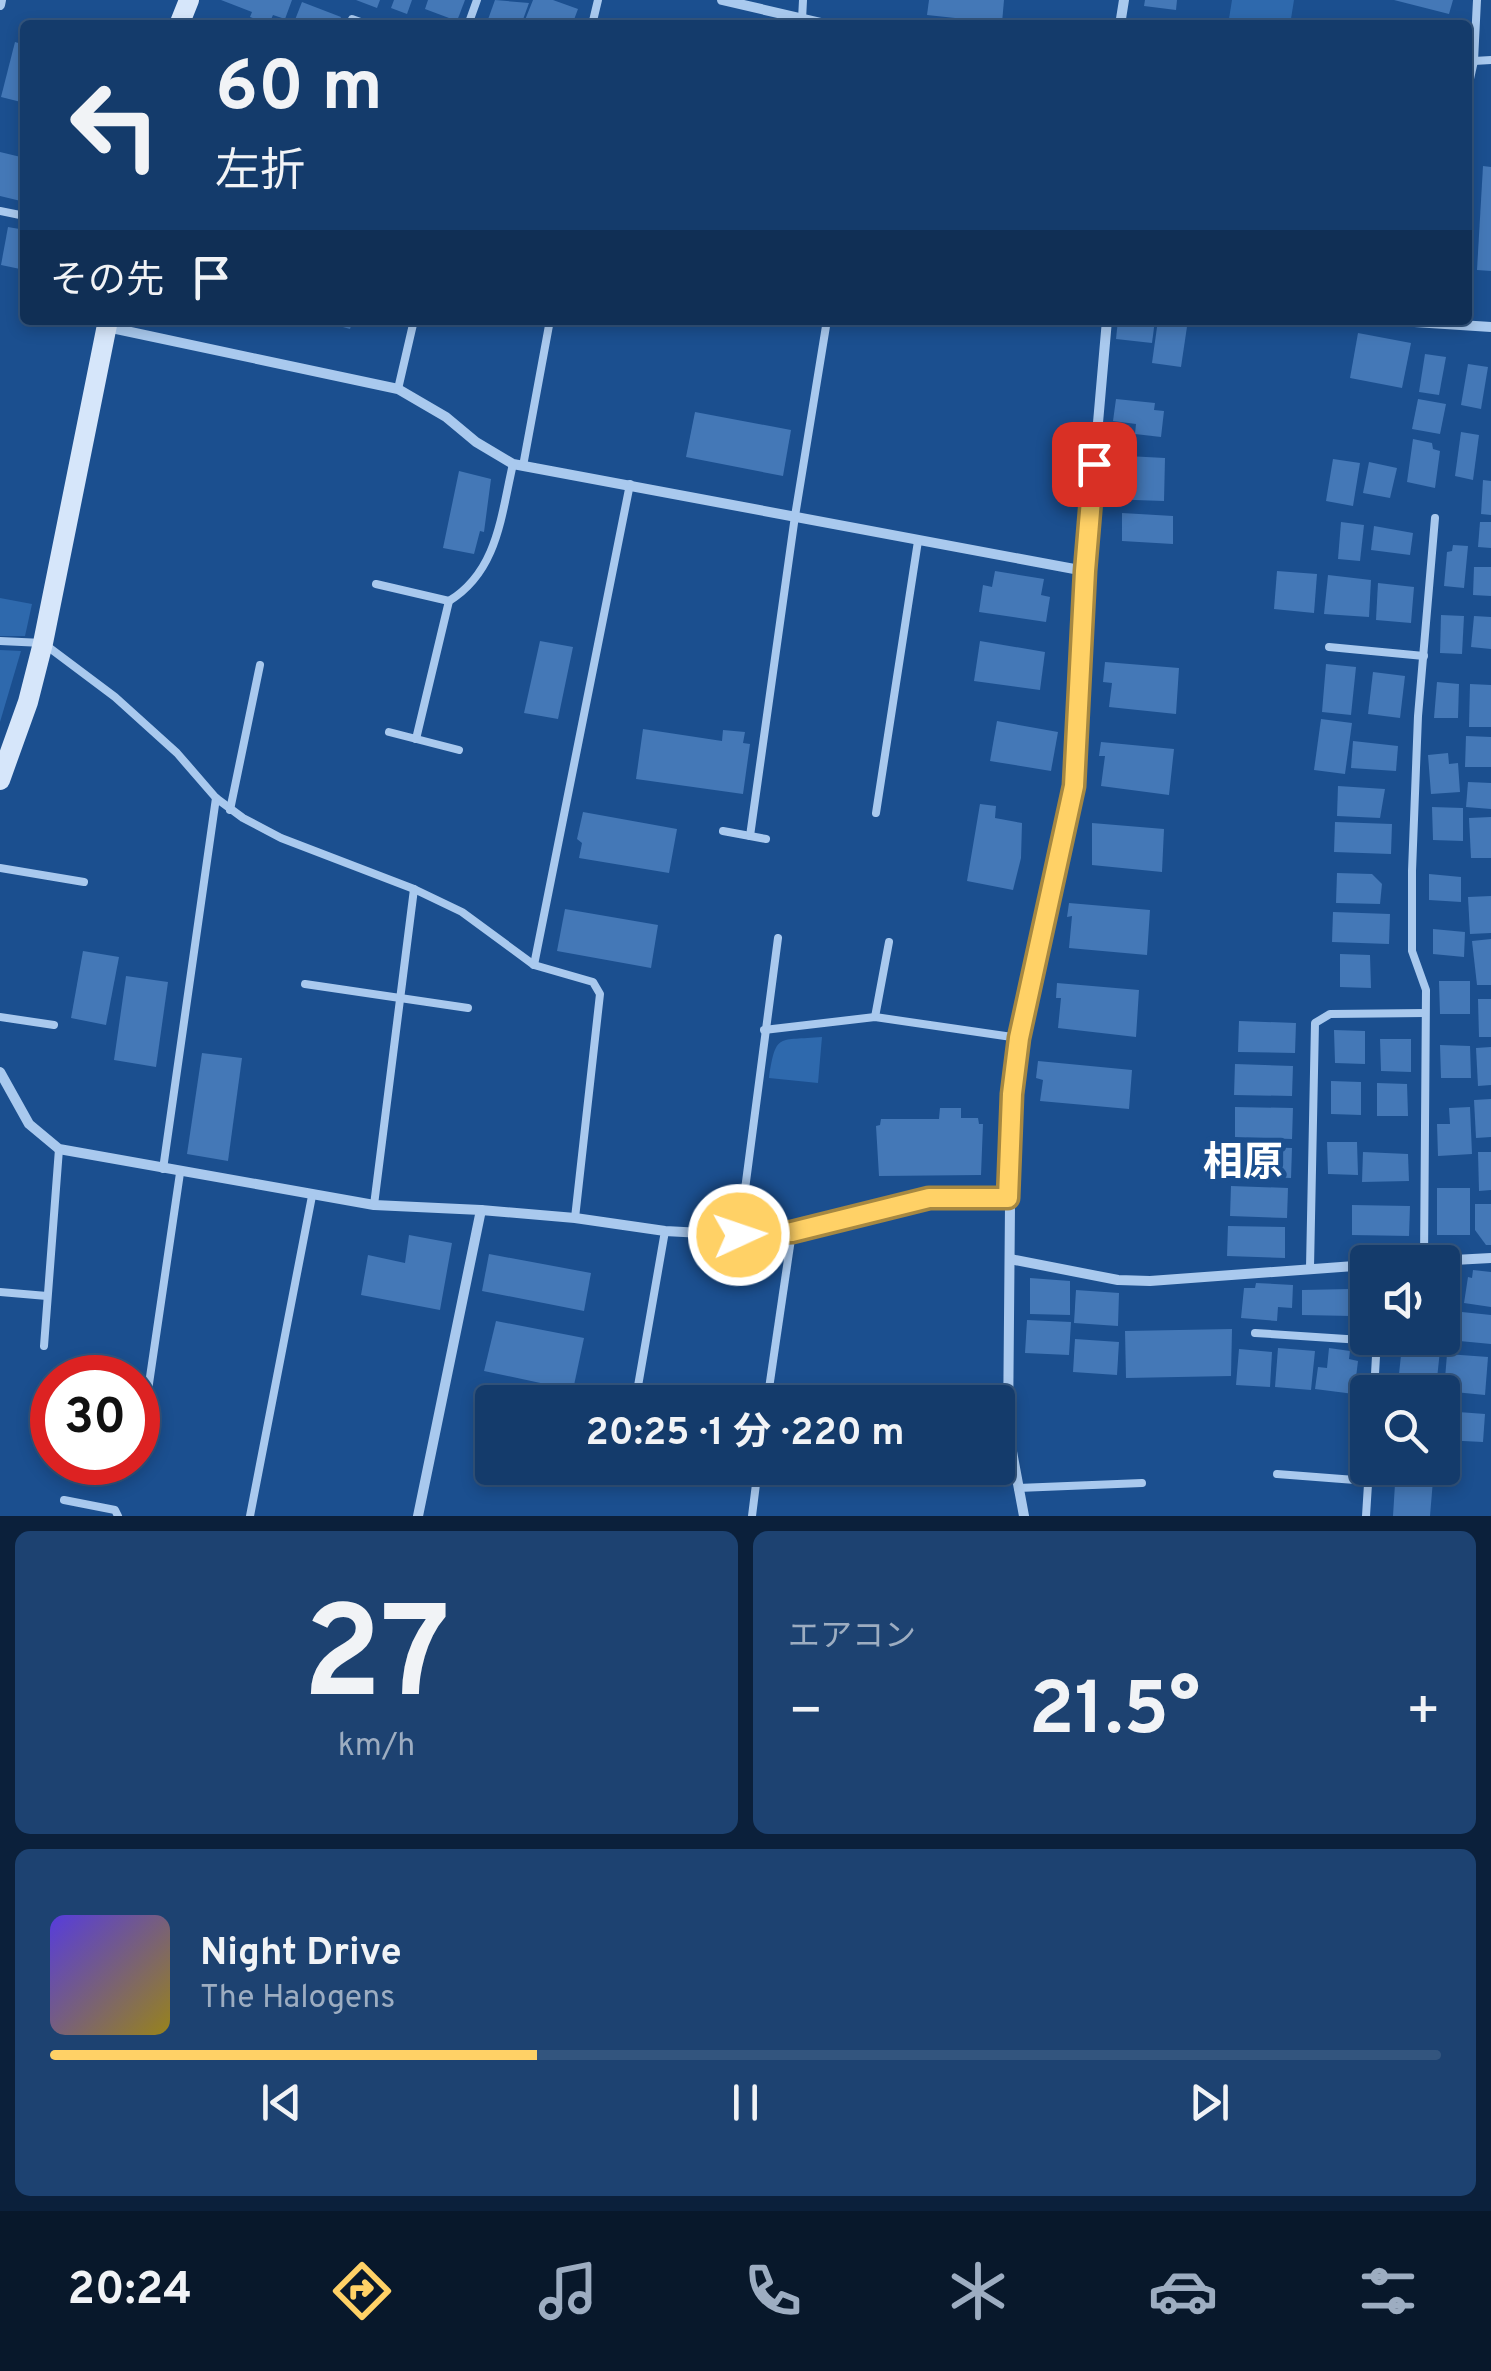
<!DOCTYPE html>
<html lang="ja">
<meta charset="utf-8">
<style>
:root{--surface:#143b6b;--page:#1d4271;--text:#f1f3f6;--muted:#9dadc1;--line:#33557e;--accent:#ffd166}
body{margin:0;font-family:Overpass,"Noto Sans JP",sans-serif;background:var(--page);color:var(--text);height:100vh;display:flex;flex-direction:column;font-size:38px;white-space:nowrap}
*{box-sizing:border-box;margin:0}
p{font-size:32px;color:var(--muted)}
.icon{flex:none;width:55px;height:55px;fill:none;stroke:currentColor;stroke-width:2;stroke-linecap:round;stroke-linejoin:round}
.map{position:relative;height:1516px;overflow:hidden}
.details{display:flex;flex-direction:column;gap:15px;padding:15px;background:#0b203b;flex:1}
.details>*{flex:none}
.hud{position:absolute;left:20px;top:20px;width:1452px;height:305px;border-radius:10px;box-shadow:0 5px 15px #0003,0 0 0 2px var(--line);background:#143b6b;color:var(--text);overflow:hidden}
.fabs{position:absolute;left:1350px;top:1245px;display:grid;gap:20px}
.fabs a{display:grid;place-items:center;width:110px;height:110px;border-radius:10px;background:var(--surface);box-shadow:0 5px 15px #0003,0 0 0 2px var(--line);font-size:50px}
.speed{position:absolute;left:30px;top:1355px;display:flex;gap:20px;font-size:50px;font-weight:700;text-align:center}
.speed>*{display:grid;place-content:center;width:130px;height:130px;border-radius:50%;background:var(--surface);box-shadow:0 5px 15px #0003,0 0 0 2px var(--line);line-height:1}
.speed .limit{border:15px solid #d22;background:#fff;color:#111}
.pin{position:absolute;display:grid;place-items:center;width:85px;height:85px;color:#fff;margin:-42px;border-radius:20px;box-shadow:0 5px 15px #0006}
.me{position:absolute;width:110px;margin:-55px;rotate:87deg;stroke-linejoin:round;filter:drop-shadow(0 0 8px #0008)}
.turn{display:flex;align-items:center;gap:35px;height:210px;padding:0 30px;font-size:45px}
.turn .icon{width:130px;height:130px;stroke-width:2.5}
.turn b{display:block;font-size:70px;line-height:85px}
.then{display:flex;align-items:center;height:95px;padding:0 30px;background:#0003;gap:20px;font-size:38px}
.big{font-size:75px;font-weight:700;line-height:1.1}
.details .tile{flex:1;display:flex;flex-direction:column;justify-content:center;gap:15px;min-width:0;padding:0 35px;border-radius:15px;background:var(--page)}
.details .dial{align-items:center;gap:0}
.dial b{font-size:130px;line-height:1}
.song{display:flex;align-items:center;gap:30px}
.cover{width:120px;height:120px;border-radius:15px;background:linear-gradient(135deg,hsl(250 70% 55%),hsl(50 70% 35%))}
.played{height:10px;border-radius:5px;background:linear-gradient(90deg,var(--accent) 35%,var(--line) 35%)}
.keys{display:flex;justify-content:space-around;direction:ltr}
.heat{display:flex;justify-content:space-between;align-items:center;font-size:55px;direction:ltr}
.details .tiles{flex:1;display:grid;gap:15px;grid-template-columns:1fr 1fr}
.tile:last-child{grid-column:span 2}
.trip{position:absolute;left:475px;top:1385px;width:540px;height:100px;border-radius:10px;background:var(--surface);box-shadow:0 5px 15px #0003,0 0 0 2px var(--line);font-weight:700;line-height:100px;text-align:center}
.tabs{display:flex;height:160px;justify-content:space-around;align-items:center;background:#08182b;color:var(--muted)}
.tabs .icon{width:70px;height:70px}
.tabs .on{color:var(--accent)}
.tabs b{font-size:45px;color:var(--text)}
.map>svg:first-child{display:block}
.green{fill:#2e69ad}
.building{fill:#4478b7}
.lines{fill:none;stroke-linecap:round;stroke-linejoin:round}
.lane{stroke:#a9c9ee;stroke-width:8}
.street{stroke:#a9c9ee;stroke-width:10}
.secondary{stroke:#d6e6fa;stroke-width:20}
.route-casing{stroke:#a68842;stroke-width:25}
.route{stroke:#ffd166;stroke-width:18}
.labels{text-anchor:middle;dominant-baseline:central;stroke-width:10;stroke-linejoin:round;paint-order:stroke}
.quarter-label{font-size:40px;font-weight:bold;fill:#fff;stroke:#1b4f8f}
</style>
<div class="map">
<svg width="1491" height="1516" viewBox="0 0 1491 1516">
<rect width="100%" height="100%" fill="#1b4f8f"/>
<!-- green -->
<g class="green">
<path d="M1232,0H1294L1290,25H1228Z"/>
<path d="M0,598L32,604L25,636H0Z"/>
<path d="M0,650L21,651L0,722Z"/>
<path d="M822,1037L818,1083L769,1078C776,1032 778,1041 822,1037Z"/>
</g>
<!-- building -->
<g class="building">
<path d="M221,0H292L285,19L273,15L269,24L250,17L252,12Z"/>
<path d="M356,0H380L377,8Z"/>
<path d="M394,0H412L407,14L391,8Z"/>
<path d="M428,0H465L457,21L425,9Z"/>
<path d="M495,0L529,3L521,25H486Z"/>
<path d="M533,0H553L578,9L572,25H539L525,20Z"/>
<path d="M929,0H1004L1002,23L927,15Z"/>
<path d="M1145,0H1177L1176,10L1144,6Z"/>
<path d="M1394,0H1453L1449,14Z"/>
<path d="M302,2L341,17L338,25H293Z"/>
<path d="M15,42L25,45V103L1,97Z"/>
<path d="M0,152L25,158V202L0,196Z"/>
<path d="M1483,166L1491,167V271L1477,270Z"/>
<path d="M8,227L25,230V270L1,265Z"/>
<path d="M318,320H353L350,329Z"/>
<path d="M1118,320H1155L1152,343L1116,339Z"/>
<path d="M1158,320H1188L1181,367L1152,363Z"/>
<path d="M1358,333L1411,343L1402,388L1350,378Z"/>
<path d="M1425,354L1446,357L1439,395L1419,392Z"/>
<path d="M1468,364L1488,367L1481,409L1461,405Z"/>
<path d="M1116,399L1155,403L1154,410L1164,411L1161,437L1135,434L1136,424L1113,421Z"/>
<path d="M1418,399L1446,404L1440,434L1412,429Z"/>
<path d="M695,412L791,430L783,476L686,457Z"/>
<path d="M1461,432L1479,435L1473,480L1455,476Z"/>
<path d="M1413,439L1432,443L1433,449L1440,451L1435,488L1407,482Z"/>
<path d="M1108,455L1165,458L1164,501L1106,499Z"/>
<path d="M1333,459L1360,463L1353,506L1326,501Z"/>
<path d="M1369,462L1397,468L1390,498L1363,493Z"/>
<path d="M459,471L491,479L484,532L480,531L474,554L443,548Z"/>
<path d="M1483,480L1491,481V515L1481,514Z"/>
<path d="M1122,513L1173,516V544L1122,541Z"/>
<path d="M1341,522L1364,525L1360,561L1338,559Z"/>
<path d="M1480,522H1491V548L1478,547Z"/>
<path d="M1374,526L1413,533L1410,555L1371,550Z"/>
<path d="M1453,545L1468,546L1464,588L1444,586L1447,552L1452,551Z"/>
<path d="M1474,567H1491V596L1473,595Z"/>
<path d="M995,571L1044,579L1041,595L1050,597L1046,622L979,612L983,585L992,587Z"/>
<path d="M1277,571L1317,574L1314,613L1274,609Z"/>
<path d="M1328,575L1371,580L1369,617L1324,614Z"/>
<path d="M1378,583L1414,587L1411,623L1376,620Z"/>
<path d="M1441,615L1464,616L1462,654L1440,653Z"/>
<path d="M1474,616L1491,617V649L1471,647Z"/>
<path d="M540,641L573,647L558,719L524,713Z"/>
<path d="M980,641L1045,652L1040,690L974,681Z"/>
<path d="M1105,662L1179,668L1176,714L1109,707L1112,683L1103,682Z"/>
<path d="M1326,664L1356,667L1351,715L1322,712Z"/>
<path d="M1373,672L1405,676L1400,718L1368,714Z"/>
<path d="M1437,682L1459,684L1458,718H1434Z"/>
<path d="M1470,684L1491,685V727H1469Z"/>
<path d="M1321,719L1352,723L1345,774L1314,770Z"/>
<path d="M997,721L1058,732L1051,771L990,761Z"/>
<path d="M643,729L722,741L723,730L745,732L743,743L750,744L743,794L636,779Z"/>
<path d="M1466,736L1491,737V767H1465Z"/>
<path d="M1353,741L1398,746L1396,771L1351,768Z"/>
<path d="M1101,742L1174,749L1169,795L1101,786L1105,756H1099Z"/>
<path d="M1448,753L1449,764L1458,763L1460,792L1431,794L1428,755Z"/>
<path d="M1468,782L1491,783V809L1466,807Z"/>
<path d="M1338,786L1385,789L1380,818L1337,816Z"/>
<path d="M980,804L996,806L995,818L1022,823L1021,858L1013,890L967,881Z"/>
<path d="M1432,807L1463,808V841L1433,840Z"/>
<path d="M583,812L677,829L669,873L579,858L582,843L577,839Z"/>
<path d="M1491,817V858H1471L1469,818Z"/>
<path d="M1335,822L1392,824L1391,854L1334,852Z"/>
<path d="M1092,823L1164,829L1162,872L1092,865Z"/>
<path d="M1337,873L1372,874L1382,884L1380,904L1336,903Z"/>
<path d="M1429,874L1461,877V902L1429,900Z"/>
<path d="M1491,896V933L1470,934L1468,897Z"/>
<path d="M1069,903L1150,910L1147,955L1069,948L1072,916L1067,917Z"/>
<path d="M565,909L658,925L651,968L557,951Z"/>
<path d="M1333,912L1390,914L1389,944L1332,942Z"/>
<path d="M1433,929L1465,932L1464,957L1433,954Z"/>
<path d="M1491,939V985H1477L1472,941Z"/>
<path d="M83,951L119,957L106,1025L71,1018Z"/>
<path d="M1340,954L1370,955L1371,988L1340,987Z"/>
<path d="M126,976L168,982L156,1067L114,1060Z"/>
<path d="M1439,981H1470V1014H1440Z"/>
<path d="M1057,983L1139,990L1136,1037L1058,1028L1061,998H1056Z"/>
<path d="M1478,999H1491V1037H1479Z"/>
<path d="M1239,1021L1296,1023L1295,1053L1238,1052Z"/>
<path d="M1334,1030L1365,1031V1064L1335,1063Z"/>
<path d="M1380,1039H1411V1072L1381,1071Z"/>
<path d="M1440,1045L1470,1046L1471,1078H1441Z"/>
<path d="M1491,1047V1085L1478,1086L1476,1048Z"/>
<path d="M202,1053L242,1058L228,1161L187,1154Z"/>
<path d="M1038,1061L1132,1070L1129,1109L1040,1101L1043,1080L1036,1078Z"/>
<path d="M1235,1064L1293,1066L1292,1096L1234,1095Z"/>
<path d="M1331,1081L1361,1082V1115L1331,1114Z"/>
<path d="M1377,1083L1407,1084L1408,1116H1377Z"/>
<path d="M1491,1099V1137L1476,1138L1474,1100Z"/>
<path d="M1235,1107L1293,1108L1292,1139L1235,1137Z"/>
<path d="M1470,1107L1472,1154L1438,1156L1437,1124H1450L1449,1108Z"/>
<path d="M940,1108H961V1118H978L979,1124H983L981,1175L879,1176L876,1126L880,1125L881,1119H939Z"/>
<path d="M1327,1142H1357L1358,1175L1328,1174Z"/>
<path d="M1234,1146L1292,1148L1291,1178L1233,1176Z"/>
<path d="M1363,1152L1408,1154L1409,1181L1362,1182Z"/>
<path d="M1478,1152H1491V1190L1479,1191Z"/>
<path d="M1231,1186L1288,1188L1287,1218L1230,1216Z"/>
<rect x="1437" y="1188" width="33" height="47"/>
<path d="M1475,1204H1491V1245H1486L1475,1230Z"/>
<path d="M1352,1205L1410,1206L1409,1236L1352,1235Z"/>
<path d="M1228,1226L1285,1227V1258L1227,1256Z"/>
<path d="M409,1235L452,1243L440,1310L361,1295L368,1255L405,1263Z"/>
<path d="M489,1254L591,1273L584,1311L482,1291Z"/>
<path d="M1473,1270L1491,1272V1307L1464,1303L1468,1277L1472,1278Z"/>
<path d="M1442,1274L1451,1275L1447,1320L1442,1319Z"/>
<path d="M1030,1278L1070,1281V1315L1030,1314Z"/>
<path d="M1256,1283L1293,1285L1292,1308L1278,1307L1277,1321L1241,1318L1244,1288H1255Z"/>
<path d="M1351,1289V1316L1302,1315V1290Z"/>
<path d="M1076,1290L1119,1293L1118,1326L1074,1323Z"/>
<path d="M1452,1311L1491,1315V1344L1449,1340Z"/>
<path d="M1027,1320L1071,1322L1069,1355L1025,1353Z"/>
<path d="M496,1321L584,1338L573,1390L484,1371Z"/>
<path d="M1232,1329L1231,1376L1126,1378L1125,1331Z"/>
<path d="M1418,1338L1441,1341L1436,1388L1398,1383L1402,1346L1417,1348Z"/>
<path d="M1075,1339L1119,1342L1117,1375L1073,1372Z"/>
<path d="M1278,1348L1315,1351L1311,1390L1275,1387Z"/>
<path d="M1329,1348L1350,1351L1349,1359L1358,1361L1354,1394L1315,1389L1318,1367L1327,1368Z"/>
<path d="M1239,1349L1272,1352L1270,1387L1236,1385Z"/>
<path d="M1447,1354L1488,1357L1485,1395L1444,1391Z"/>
<path d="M1445,1411L1485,1414L1483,1442L1443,1440Z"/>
<path d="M1396,1468H1434L1430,1516H1393Z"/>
</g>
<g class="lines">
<!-- lane -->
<g class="lane">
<path d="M352,19L369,25"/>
<path d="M802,20L803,0"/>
<path d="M468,25L477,0"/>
<path d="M592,25L598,0"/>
<path d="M1474,61L1491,60"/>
<path d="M1468,88L1474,61L1477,0"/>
<path d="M0,211L25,216"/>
<path d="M398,389L414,320"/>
<path d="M523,466L550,320"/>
<path d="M376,584L449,601"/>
<path d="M0,641L43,643L115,697L177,753L216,798L243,818L281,838L414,889L462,912L534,965L593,982L600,994L575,1218"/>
<path d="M1329,647L1424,656"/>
<path d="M389,732L459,750"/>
<path d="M416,739L449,601C498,571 501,515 513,464"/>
<path d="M230,810L260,665"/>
<path d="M876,813L918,541"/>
<path d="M723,831L750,836L795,516L827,320"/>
<path d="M750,836L766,839"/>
<path d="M0,868L84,882"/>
<path d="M534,965L630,484"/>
<path d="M305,984L468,1008"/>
<path d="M0,1017L54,1025"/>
<path d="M875,1017L889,942"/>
<path d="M764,1030L875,1017L1019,1038"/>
<path d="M163,1169L216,798"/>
<path d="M374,1205L414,889"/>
<path d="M739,1235L778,938"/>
<path d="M1424,1262L1426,990L1412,951V871L1418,716L1435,518"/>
<path d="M1310,1267L1315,1023L1330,1014L1425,1013"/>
<path d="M0,1292L47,1296"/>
<path d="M1255,1333L1377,1341"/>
<path d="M44,1346L59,1149"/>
<path d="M638,1386L665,1231"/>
<path d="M1374,1392L1377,1338"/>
<path d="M767,1402L792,1232"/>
<path d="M141,1438L180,1173"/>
<path d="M1277,1474L1368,1481"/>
<path d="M1018,1488L1142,1483"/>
<path d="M64,1500L115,1510L118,1516"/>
<path d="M250,1516L312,1196"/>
<path d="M752,1516L758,1468"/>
<path d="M1366,1516L1369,1468"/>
</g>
<!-- street -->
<g class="street">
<path d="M722,0L830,25"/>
<path d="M0,5L1,0"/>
<path d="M1120,25L1124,0"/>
<path d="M1384,320L1491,327"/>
<path d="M107,327L398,389L446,417L476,442L513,464L1085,571"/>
<path d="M0,1072L29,1124L59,1149L374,1205L481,1210L575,1218L665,1231L739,1235L792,1232L929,1198L1008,1199"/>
<path d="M1010,1259L1118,1280L1150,1281L1368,1265"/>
<path d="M1417,1262L1491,1258"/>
<path d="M418,1516L481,1210"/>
<path d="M1024,1516L1008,1430L1011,1095L1019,1038L1075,786L1085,571L1107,320"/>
</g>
<!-- secondary -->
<g class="secondary">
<path d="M179,25L189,0"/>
<path d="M0,780L28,702L43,643L108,320"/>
</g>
</g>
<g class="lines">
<defs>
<path id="route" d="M739,1235L792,1232L929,1198H1008L1012,1094L1019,1038L1074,786L1085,571L1094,464"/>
</defs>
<!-- route casing -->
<use href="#route" class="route-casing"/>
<!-- route -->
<use href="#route" class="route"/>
</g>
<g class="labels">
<!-- quarter labels -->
<g class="quarter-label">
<text x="1243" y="1165">相原</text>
</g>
</g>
</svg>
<div class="fabs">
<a><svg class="icon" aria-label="sound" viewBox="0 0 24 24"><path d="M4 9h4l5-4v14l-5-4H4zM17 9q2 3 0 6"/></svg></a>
<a><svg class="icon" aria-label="search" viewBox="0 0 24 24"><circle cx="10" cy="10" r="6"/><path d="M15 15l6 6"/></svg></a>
</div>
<div class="speed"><div class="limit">30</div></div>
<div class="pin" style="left:1094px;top:464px;background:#d93025"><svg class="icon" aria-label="arrive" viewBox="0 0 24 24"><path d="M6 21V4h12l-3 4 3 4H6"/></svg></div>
<svg class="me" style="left:739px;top:1235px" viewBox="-20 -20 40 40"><circle r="17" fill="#ffd166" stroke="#fff" stroke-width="3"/><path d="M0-11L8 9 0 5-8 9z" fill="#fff"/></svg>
<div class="trip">20:25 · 1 分 · 220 m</div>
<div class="hud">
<div class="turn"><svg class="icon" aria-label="left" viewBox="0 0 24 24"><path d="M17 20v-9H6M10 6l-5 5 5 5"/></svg><div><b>60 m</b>左折</div></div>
<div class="then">その先<svg class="icon" aria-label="arrive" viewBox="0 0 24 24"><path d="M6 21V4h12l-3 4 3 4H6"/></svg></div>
</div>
</div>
<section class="details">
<div class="tiles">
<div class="tile dial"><b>27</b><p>km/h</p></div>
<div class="tile"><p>エアコン</p>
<div class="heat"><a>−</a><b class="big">21.5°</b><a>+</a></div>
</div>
<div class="tile">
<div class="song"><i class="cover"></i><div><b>Night Drive</b><p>The Halogens</p></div></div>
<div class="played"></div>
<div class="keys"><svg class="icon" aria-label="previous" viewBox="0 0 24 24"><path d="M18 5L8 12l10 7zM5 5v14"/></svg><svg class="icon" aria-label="pause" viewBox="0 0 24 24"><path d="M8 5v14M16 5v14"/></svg><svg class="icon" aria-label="next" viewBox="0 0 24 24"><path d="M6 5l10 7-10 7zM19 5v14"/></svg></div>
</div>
</div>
</section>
<nav class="tabs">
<b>20:24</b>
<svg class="icon on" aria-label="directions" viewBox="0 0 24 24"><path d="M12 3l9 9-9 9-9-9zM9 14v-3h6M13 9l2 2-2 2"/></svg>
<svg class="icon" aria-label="music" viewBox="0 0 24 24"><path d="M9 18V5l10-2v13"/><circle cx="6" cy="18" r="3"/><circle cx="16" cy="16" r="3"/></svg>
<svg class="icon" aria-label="phone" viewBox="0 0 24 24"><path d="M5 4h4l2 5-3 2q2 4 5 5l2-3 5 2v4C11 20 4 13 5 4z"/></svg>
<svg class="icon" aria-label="climate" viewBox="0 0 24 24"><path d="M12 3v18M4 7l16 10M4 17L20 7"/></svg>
<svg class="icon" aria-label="car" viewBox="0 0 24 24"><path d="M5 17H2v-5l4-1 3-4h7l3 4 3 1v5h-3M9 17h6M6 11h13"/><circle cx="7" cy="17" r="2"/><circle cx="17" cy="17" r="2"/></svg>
<svg class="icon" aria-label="filters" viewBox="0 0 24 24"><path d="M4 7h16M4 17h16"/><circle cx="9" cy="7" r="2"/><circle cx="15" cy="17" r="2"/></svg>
</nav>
